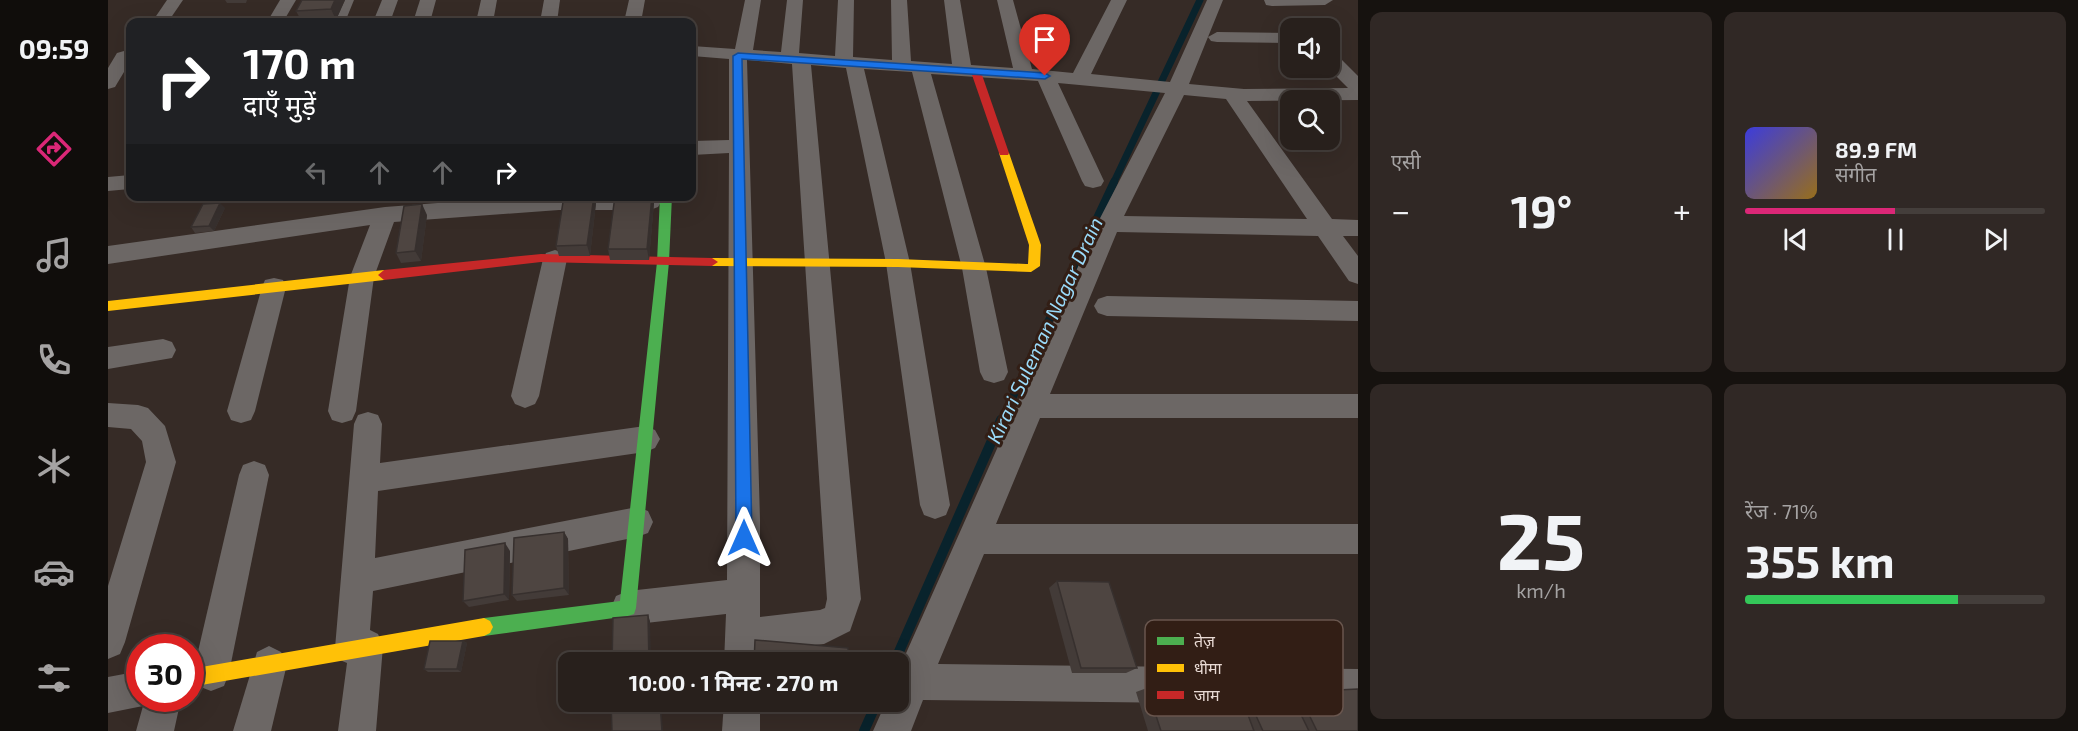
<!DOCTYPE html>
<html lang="hi">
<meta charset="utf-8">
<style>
:root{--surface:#28201c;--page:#302825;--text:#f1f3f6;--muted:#a5a3a3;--line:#443e3b;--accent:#db2777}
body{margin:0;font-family:"Exo 2","Noto Sans Devanagari",sans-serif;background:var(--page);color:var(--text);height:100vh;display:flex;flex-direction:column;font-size:22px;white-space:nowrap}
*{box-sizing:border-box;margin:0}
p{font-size:20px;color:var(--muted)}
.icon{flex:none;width:33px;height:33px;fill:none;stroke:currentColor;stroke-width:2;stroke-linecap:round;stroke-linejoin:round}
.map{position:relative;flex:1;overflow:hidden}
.sheet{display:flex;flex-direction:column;gap:12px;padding:12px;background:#16120f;width:720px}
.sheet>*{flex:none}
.banner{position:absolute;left:18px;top:18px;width:570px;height:183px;border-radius:12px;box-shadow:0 6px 24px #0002,0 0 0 2px var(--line);background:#202124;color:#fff;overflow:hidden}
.tools{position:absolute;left:1172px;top:18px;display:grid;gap:12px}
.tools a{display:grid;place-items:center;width:60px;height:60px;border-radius:12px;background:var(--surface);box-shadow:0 6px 24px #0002,0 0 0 2px var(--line);font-size:30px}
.speed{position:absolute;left:18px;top:634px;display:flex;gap:12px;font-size:30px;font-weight:700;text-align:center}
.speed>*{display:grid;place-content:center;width:78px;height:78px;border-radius:50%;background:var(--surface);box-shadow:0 6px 24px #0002,0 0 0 2px var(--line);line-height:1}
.speed .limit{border:9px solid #d22;background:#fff;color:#111}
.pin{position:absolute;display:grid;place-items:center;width:51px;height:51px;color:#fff;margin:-62px -26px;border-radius:50% 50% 50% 0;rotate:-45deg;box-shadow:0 0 6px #0007}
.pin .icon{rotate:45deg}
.me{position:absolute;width:66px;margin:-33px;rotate:0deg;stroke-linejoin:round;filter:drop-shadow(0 0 4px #0008)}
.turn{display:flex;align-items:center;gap:21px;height:126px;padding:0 18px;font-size:27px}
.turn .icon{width:78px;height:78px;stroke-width:2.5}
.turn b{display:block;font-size:42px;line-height:51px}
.lanes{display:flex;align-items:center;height:57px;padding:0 18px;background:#0003;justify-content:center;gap:30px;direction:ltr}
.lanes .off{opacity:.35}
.big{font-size:45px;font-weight:700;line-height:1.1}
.sheet .card{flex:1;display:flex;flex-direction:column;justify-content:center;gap:9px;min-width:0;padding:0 21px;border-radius:12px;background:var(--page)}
.sheet .dial{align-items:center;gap:0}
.dial b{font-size:78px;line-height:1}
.song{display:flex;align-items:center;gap:18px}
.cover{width:72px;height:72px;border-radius:9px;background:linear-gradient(135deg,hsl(240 70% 55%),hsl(40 70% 35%))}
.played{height:6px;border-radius:3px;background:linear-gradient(90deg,var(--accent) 50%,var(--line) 50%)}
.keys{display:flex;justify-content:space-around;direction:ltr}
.heat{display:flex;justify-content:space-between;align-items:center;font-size:33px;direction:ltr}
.charge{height:9px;border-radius:4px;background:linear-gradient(90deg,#34c759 71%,var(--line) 0)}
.sheet .tiles{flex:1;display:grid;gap:12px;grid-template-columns:repeat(2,1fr)}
.trip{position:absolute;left:450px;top:652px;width:351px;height:60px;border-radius:12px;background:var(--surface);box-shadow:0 6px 24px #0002,0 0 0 2px var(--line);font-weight:700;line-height:60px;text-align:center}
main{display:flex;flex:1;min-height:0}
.dock{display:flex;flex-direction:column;width:108px;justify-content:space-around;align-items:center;background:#100d0b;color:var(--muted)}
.dock .icon{width:42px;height:42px}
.dock .active{color:var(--accent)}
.dock b{font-size:27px;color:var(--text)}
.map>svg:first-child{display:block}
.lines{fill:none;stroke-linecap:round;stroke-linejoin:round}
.stream-far2{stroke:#09232c;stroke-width:7}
.stream-far1{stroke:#09232c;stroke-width:8}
.stream{stroke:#09232c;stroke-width:10}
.street{fill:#6c6765;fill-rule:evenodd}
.fast{fill:#4caf50;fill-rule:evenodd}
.slow{fill:#ffc107;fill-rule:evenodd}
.jam{fill:#c62828;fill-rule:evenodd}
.wall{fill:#433b38}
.shaded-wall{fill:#37302e}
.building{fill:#4e4541;stroke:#37302e;stroke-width:1.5}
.route{fill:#1a73e8;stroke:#114b97;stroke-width:1.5}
.labels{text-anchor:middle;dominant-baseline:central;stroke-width:6;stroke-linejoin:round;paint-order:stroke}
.water-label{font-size:20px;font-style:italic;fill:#9adaf9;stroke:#321e15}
.key{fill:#321e15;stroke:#69564e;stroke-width:1.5}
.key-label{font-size:16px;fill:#e8dad4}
</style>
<main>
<nav class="dock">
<b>09:59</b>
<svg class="icon active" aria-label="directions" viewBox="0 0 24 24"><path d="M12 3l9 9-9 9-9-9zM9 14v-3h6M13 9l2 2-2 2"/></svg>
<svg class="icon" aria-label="music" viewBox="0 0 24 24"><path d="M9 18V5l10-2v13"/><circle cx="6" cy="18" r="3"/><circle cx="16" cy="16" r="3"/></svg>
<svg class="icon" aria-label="phone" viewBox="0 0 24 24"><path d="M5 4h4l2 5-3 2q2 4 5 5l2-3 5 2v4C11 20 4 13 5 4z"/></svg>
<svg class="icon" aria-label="climate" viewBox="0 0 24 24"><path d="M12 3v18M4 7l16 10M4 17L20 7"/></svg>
<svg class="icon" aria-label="car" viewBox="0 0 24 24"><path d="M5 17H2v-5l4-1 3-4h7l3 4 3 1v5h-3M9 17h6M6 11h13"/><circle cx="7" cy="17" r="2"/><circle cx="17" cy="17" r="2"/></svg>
<svg class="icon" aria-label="filters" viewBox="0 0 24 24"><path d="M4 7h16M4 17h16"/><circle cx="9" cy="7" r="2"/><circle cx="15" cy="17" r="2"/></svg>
</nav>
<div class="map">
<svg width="1250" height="731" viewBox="0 0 1250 731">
<rect width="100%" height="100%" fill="#362b26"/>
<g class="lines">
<!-- stream-far2 -->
<path class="stream-far2" d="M1005,184L1092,0"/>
<!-- stream-far1 -->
<path class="stream-far1" d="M893,422L1006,182"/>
<!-- stream -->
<g class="stream">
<path d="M786,663L893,420"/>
<path d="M756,731L769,702"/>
</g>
<!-- street -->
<g class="street">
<path d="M59,0H75L60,22H44Z"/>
<path d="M172,0H188L175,22H159Z"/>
<path d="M230,0H246L237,22H221Z"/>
<path d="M274,0H290L282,22H265Z"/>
<path d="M312,0H328L322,22H305Z"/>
<path d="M373,0H389L385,22H368Z"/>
<path d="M436,0H452L449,22H432Z"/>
<path d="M521,0H537L533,22H516Z"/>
<path d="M637,0H653L645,50L673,52L679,0H695L691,53L727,56L730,0H746L745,57L784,60L783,0H799L803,61L844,64L836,0H852L863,65L905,68L889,0H905L924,69L965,73L1003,0H1019L983,74L1062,82L1099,0H1115L1100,37L1109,32L1182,33V43L1109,42L1103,41L1100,37L1081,84L1136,89L1240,88L1220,68L1221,52L1228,54L1250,76V100L1139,101L1224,219L1250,220V236H1235L1250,256V284L1241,281L1210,236L1009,232L942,394H1250V418H932L888,524H1250V554H876L830,664L1250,669V705L815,700L803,731H765L778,702H790L791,669L989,224L1057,93L950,83L996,181L993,186L985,188L977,186L974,181L930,81L823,74L878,268L900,372L896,380L886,383L876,380L872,372L854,268L804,72L756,69L802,263L842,505L838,515L827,519L816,515L812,505L778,263L738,68L703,65L753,599L742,631L716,644L652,651V663H616L618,614L520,625L508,620L503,608L508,596L520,591L619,580L621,153L584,155V141L621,140V59L584,56V46L627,49ZM639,60L684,64L719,599L717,608L712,610L652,617V520ZM1076,95L1118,99L1199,219L1016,216Z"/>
<path d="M1156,0H1225L1217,5L1164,6L1158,5Z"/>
<path d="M16,51L22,53V62L7,87L0,89V68L9,53Z"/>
<path d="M22,175V189L0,191V177Z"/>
<path d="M422,196H550L553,202L550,207L542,210H451L286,222L266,277L248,411L244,420L234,423L224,420L220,411L242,277L262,225L0,264V246L277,207Z"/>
<path d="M447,250L456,253L459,259L431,396L427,404L417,408L407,404L403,396L435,259L438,253Z"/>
<path d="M166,278L175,280L178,287L147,411L143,420L133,423L123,420L119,411L154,287L157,280Z"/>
<path d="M999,296L1250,301V321L999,316L990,313L986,306L990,299Z"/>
<path d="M55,339L64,342L68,350L64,358L0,369V347Z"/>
<path d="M0,403L30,405L40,408L57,426L68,462L17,642L12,654L0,659V586L38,462L34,441L23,429L0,427Z"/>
<path d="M260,412L270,415L274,424L272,463L537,426L547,430L552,439L547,448L537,452L270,491L267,558L529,507L540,511L545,522L540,533L529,537L265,591L262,630L270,634L275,646L268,731H230L239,663L232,660L227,648L246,424L250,415Z"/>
<path d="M146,461L157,465L161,475L121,673L116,686L103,691L90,686L85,673L131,475L135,465Z"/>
<path d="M161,646L173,652L179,664L163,731H125L149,652Z"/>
<path d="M32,671V699H73L66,731H28L35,706L0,713V677Z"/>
<path d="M616,702H652V731H614Z"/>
</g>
<!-- fast -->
<path class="fast" d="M552,196H564L561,262L528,608L526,614L520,616L376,636L370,633L367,627L370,621L376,618L512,601L549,262Z"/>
<!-- slow -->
<g class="slow">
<path d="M896,150L901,153L933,245L932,266L923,272L790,267L604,266L598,262L604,258L790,259L918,264H920L921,245L891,153Z"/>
<path d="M276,270L282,275L276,280L0,311V301Z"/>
<path d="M376,618L382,621L385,627L382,633L376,636L82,687V669Z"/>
</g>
<!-- jam -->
<g class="jam">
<path d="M868,69L873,72L901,153L900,155H892L891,153L863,72Z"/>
<path d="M433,254L604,258L610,262L604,266L433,262L276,280L270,275L276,270Z"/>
</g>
</g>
<!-- wall -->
<g class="wall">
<path d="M117,0H139L138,3H119Z"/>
<path d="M194,0H237L228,20L194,22L188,11Z"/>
<path d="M488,203L482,256H451L448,246Z"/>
<path d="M546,203L541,260H502L500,249Z"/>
<path d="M117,208L106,231L87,233L83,227Z"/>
<path d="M319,215L313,261L293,263L288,253Z"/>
<path d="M456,532L460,539L461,595L409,601L404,595Z"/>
<path d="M402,551L401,600L361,607L355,601Z"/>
<path d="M949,581L1029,668L1018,673H964L941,588Z"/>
<path d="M355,641L359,643L353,672H320L316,669Z"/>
<path d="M1135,687L1183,694L1190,692L1250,731H1040L1028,692L1039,688L1130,689Z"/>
<path d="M557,702H594L558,709Z"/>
</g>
<!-- shaded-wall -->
<g class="shaded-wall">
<path d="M227,0H237L228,20L223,9Z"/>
<path d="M486,196H487L488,203L482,256L479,245Z"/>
<path d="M544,196H545L546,203L541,260L539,249Z"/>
<path d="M112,203L117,208L106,231L101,226Z"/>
<path d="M314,204L319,215L313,261L307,251Z"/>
<path d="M456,532L460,539L461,595L456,588Z"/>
<path d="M397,543L402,551L401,600L396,594Z"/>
<path d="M540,615L542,621L543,663H541Z"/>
<path d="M355,641L359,643L353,672L349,669Z"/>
<path d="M552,702H553L555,731H554Z"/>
</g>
<!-- building -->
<g class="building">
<path d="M194,0H227L223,9L188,11Z"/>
<path d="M456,196H486L479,245L448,246Z"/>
<path d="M507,196H544L539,249H500Z"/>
<path d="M112,203L101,226L83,227L95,204Z"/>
<path d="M314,204L307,251L288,253L296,206Z"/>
<path d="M456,532V588L404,595L406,538Z"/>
<path d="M397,543L396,594L355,601L357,550Z"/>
<path d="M949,581L1001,582L1029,668H973Z"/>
<path d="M540,615L541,663H504L505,618Z"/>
<path d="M647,640L740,648L741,663H646Z"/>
<path d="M322,641H355L349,669H316Z"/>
<path d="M1178,684L1201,731H1155L1135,687Z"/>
<path d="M1039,688H1130L1146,731H1053Z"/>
<path d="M1250,689V731H1209L1190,692Z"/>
<path d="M503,702H552L554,731H504Z"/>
<path d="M557,702H583L557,707Z"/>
</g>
<!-- route -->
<path class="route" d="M630,53L937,73L942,76L937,79L634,59L644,538L642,544L636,546L630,544L628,538L625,56Z"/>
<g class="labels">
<!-- water labels -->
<g class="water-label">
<text transform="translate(936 330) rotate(-65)">Kirari Suleman Nagar Drain</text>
</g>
</g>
<!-- legend -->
<rect x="1037" y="620" width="198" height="96" rx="9" class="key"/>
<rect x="1049" y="637" width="27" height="8" fill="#4caf50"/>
<rect x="1049" y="664" width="27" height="8" fill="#ffc107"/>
<rect x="1049" y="691" width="27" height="8" fill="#c62828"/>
<g class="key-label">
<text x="1086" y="647">तेज़</text>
<text x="1086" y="674">धीमा</text>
<text x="1086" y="701">जाम</text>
</g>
</svg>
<div class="tools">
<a><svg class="icon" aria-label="sound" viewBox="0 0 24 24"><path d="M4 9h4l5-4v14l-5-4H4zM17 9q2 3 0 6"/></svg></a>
<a><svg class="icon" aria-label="search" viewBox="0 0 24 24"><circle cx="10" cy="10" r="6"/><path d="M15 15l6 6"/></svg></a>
</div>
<div class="speed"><div class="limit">30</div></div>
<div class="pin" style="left:937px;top:76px;background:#d93025"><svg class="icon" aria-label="arrive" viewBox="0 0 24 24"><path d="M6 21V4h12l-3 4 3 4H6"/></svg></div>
<svg class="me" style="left:636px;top:538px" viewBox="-20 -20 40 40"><path d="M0-17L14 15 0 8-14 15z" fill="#1a73e8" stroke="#fff" stroke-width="4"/></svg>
<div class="trip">10:00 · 1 मिनट · 270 m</div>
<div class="banner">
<div class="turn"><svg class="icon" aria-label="right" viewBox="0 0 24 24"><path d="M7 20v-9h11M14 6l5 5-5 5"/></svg><div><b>170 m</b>दाएँ मुड़ें</div></div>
<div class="lanes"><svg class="icon off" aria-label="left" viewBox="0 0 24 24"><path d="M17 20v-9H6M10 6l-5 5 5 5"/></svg><svg class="icon off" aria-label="ahead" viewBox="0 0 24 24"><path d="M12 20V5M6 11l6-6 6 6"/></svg><svg class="icon off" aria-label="ahead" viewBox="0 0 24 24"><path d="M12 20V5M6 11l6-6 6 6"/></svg><svg class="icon" aria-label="right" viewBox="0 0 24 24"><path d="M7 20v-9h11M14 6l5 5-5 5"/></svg></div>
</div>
</div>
<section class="sheet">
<div class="tiles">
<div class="card"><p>एसी</p>
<div class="heat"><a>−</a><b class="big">19°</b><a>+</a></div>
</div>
<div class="card">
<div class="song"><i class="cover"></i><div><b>89.9 FM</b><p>संगीत</p></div></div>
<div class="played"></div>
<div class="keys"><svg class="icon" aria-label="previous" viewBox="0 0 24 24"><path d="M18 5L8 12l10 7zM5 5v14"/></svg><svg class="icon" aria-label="pause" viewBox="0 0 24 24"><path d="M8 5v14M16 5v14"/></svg><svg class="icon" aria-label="next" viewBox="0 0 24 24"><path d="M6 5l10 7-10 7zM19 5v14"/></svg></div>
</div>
<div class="card dial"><b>25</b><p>km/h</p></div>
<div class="card"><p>रेंज · 71%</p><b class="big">355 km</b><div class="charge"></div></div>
</div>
</section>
</main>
